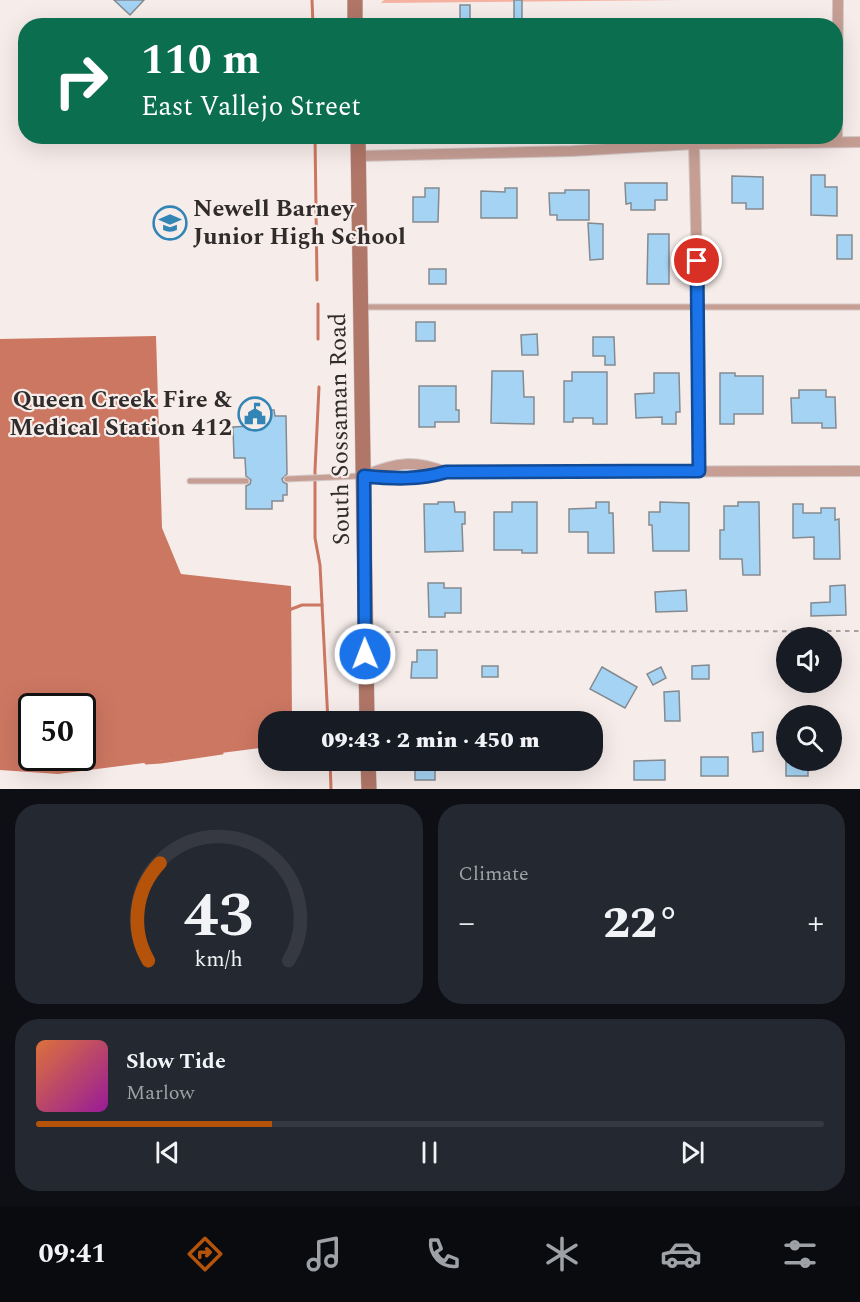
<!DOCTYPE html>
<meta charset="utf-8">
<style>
:root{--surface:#171b24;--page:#242831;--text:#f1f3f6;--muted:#9ea1a6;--line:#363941;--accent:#b45309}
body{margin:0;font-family:Spectral,serif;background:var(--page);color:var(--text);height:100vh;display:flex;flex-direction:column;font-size:22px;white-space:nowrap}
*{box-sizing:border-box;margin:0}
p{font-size:20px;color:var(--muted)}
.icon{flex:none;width:33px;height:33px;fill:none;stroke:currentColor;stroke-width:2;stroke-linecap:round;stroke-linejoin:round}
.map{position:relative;height:789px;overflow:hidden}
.drawer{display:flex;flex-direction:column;gap:15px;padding:15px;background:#0d0f14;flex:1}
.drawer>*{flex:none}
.banner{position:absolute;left:18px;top:18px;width:825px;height:126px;border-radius:24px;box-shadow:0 6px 24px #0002;background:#0b6e4f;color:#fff;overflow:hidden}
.tools{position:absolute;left:776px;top:627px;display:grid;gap:12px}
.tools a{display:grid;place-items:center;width:66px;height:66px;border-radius:50%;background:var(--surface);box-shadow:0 6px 24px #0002;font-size:30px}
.speed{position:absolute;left:18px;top:693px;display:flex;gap:12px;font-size:30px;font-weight:700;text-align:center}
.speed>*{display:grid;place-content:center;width:78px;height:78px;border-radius:50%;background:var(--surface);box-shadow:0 6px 24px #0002;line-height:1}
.speed .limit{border:3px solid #111;border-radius:9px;background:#fff;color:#111}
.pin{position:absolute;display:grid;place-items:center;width:51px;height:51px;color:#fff;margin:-26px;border:3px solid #fff;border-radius:50%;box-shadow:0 2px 6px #0007}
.me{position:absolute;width:66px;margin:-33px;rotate:359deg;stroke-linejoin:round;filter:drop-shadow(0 0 4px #0008)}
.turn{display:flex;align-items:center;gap:21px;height:126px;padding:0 24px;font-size:27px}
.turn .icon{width:78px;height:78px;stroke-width:2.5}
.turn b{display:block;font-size:42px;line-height:51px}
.big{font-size:45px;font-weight:800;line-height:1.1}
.drawer .tile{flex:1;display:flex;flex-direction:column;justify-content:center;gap:9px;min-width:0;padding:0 21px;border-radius:24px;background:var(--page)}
.drawer .dial{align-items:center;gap:0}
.dial svg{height:156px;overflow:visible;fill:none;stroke:var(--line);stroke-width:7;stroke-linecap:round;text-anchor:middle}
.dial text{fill:var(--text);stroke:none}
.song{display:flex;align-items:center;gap:18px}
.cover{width:72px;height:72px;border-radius:9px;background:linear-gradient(135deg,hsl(20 70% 55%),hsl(300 70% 35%))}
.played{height:6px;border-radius:3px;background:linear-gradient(90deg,var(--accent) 30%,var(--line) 30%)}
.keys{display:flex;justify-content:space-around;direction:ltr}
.heat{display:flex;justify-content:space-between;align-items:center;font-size:33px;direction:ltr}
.drawer .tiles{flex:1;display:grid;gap:15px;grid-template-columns:1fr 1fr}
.tile:last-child{grid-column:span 2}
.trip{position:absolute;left:258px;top:711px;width:345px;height:60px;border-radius:24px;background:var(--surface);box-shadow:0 6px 24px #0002;font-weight:800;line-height:60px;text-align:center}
.menu{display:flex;height:96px;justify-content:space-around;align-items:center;background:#090b0e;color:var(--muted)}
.menu .icon{width:42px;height:42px}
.menu .selected{color:var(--accent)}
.menu b{font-size:27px;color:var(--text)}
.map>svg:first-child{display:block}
.green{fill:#f6b2a1}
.water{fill:#cc7762;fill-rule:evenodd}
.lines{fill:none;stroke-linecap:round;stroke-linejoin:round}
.stream{stroke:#cc7762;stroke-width:3}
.building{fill:#a4d3f4;stroke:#848a8f;stroke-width:1.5}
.lane-casing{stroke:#d2c9c8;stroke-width:7}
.street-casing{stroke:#d2c9c8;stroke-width:12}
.secondary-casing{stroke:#d2c9c8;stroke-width:16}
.path{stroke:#a8a09f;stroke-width:2;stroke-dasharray:4.5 4.5;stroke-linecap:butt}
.lane{stroke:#c69e94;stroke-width:5}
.street{stroke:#c69e94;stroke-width:10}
.secondary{stroke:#b07668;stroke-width:15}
.route-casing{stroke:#114b97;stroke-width:15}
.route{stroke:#1a73e8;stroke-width:10}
.labels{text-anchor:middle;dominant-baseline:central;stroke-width:4.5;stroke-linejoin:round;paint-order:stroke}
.poi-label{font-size:24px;font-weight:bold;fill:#302c2b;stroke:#f6ecea;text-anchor:start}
.street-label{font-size:24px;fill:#302c2b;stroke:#f6ecea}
</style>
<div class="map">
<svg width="860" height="789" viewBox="0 0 860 789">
<rect width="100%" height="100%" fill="#f6ecea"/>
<!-- green -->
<path class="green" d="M384,0H681L381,3Z"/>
<!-- water -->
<path class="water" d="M156,336L162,528L181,574L291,586L292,721L268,722V747L58,774L0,770V339ZM32,706H82V758H32Z"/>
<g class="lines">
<!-- stream -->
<g class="stream">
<path d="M312,0L313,26"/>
<path d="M315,136L317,280"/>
<path d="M318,304V339"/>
<path d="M319,387L315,470V538L320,565L328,722"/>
<path d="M289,610L302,605H322"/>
<path d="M330,760L331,789"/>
<path d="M146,763L161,762L222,753"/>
</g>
</g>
<!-- building -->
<g class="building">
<path d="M114,0H144L130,15Z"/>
<rect x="514" y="0" width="8" height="23"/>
<rect x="460" y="5" width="10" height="18"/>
<path d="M811,175H825V187H837V216L811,215Z"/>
<path d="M732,176L763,177V209H746V203H732Z"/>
<path d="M625,183H667V200H655V210H631V203L626,204Z"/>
<path d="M425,188H439L438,222H413V197H425Z"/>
<path d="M505,188H517V218H481V191L505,192Z"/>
<path d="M565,190H589V220H557V215H550L549,193H565Z"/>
<path d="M588,223L603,224V259L590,260Z"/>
<path d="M648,234H669V284H647Z"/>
<rect x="837" y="235" width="15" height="24"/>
<rect x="429" y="269" width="17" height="15"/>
<rect x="416" y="322" width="19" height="19"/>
<path d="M537,334L538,355H522L521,335Z"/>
<path d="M593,337H614L615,365H605V356H593Z"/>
<path d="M492,371H523L524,397H534V424L491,423Z"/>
<path d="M572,372H607V424H593V418H573V422H564V381H572Z"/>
<path d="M654,373H679L680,412H676V424H662V417L636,418L635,394L654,393Z"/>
<path d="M720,373H735V376H763V414H734V424H720Z"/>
<path d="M419,386H456V410H459V422H435V427H419Z"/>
<path d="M799,390H826V397H835L836,428H822V423H792L791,398H799Z"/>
<path d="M263,410H274L275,416H286L287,474L282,479L283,482L287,484V495H283V501H272V509H246V486L250,484L251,480L246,476L245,458H234L233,427L252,426V416H263Z"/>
<path d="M438,502H454L455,512H465V524H462L463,551L425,552L424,504H438Z"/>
<path d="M512,502H537V553H522V550H494V512H512Z"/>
<path d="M596,502H609V513H613L614,553H588V532H569V509L596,508Z"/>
<path d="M660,502L689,503V551H653L652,525H649V512H660Z"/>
<path d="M738,502H759L760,575H743L742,559H720V530H724V506H738Z"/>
<path d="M793,504H803V513H821V508H835V520L839,519L840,559H814V537L793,538Z"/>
<path d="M428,583H444V588H461V613H445V617H429Z"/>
<path d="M845,585L846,615L811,616V603L830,602V586Z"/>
<path d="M686,590L687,611L656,612L655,592Z"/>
<path d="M417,650H437V678H411L412,662H417Z"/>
<path d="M709,665V679H692V666Z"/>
<rect x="482" y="666" width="16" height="11"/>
<path d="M602,667L637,687L625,708L590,689Z"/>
<path d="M661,667L666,678L653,685L647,674Z"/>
<path d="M679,691L680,721H665L664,692Z"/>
<path d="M763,732V751L753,752L752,733Z"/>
<rect x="701" y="757" width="27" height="19"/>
<rect x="415" y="760" width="20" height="20"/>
<path d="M665,760V780H634V761Z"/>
<rect x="786" y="760" width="22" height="16"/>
</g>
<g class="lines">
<defs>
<g id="lane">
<path d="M363,307H860"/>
<path d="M698,307L699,471"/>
<path d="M287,479L360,476"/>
<path d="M190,481H246"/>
</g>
<g id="street">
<path d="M837,142L838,0"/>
<path d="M694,144L698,307"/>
<path d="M359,156L572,151L694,144L860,142"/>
<path d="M366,475C397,462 414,460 446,472"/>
<path d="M364,476C393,478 419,480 446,472L860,471"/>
</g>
<g id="secondary">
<path d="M355,0V26"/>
<path d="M358,136L367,722"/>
<path d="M368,760L369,789"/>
</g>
</defs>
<!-- lane casing -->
<use href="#lane" class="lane-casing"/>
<!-- street casing -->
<use href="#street" class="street-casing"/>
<!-- secondary casing -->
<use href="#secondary" class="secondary-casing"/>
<!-- path -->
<path class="path" d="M377,632L860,631"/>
<!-- lane -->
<use href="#lane" class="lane"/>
<!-- street -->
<use href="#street" class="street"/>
<!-- secondary -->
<use href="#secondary" class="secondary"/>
</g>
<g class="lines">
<defs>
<path id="route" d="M365,654L364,476C393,479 419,480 446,472L699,471L697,261"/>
</defs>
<!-- route casing -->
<use href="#route" class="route-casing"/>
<!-- route -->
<use href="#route" class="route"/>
</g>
<!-- icons -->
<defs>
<symbol id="school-ring" viewBox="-11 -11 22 22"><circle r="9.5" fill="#f6ecea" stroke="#3385b5" stroke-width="1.5"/><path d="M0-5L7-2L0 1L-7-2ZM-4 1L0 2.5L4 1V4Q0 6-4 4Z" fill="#3385b5"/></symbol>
<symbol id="civic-ring" viewBox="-11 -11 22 22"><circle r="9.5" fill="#f6ecea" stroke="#3385b5" stroke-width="1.5"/><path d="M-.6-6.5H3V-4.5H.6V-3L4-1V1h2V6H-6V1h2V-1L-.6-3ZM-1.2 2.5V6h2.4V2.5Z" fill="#3385b5"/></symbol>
</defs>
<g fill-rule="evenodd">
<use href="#school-ring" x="151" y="204" width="38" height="38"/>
<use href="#civic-ring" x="236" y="395" width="38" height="38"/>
</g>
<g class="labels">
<!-- poi labels -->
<g class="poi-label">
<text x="193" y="209">Newell Barney<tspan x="193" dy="28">Junior High School</tspan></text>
<text x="232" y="400" text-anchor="end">Queen Creek Fire &amp;<tspan x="232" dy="28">Medical Station 412</tspan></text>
</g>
<!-- street labels -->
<g class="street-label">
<text transform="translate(340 429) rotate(-91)">South Sossaman Road</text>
</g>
</g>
</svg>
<div class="tools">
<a><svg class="icon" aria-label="sound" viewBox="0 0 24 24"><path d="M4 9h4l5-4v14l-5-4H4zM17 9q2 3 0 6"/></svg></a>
<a><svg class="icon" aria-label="search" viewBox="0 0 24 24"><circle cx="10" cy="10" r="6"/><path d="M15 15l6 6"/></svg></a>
</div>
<div class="speed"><div class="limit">50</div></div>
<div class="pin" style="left:697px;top:261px;background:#d93025"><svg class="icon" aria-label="arrive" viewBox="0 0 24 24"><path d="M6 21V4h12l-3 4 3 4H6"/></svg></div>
<svg class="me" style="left:365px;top:654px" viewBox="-20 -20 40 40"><circle r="17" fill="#1a73e8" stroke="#fff" stroke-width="3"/><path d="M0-11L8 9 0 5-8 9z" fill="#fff"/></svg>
<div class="trip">09:43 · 2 min · 450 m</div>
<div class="banner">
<div class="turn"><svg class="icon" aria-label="right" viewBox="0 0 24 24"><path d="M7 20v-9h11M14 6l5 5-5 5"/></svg><div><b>110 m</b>East Vallejo Street</div></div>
</div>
</div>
<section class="drawer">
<div class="tiles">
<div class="tile dial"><svg viewBox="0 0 100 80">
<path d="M14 69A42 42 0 1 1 86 69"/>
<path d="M14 69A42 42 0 0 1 20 19" stroke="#b45309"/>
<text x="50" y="56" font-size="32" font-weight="700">43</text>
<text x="50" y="72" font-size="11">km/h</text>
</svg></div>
<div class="tile"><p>Climate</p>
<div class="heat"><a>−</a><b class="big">22°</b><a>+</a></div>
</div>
<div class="tile">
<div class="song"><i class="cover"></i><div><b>Slow Tide</b><p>Marlow</p></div></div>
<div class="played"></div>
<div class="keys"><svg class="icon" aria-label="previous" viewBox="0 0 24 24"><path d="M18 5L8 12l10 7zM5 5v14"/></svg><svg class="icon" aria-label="pause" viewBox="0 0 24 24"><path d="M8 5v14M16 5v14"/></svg><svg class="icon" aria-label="next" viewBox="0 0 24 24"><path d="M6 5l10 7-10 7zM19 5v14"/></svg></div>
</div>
</div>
</section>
<nav class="menu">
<b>09:41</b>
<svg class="icon selected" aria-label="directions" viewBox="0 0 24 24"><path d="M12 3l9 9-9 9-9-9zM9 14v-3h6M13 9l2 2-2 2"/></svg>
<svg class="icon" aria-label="music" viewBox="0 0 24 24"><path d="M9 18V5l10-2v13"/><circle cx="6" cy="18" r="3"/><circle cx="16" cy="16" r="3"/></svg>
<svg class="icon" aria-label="phone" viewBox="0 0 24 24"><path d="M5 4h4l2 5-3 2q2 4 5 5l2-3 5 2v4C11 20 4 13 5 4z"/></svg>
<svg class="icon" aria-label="climate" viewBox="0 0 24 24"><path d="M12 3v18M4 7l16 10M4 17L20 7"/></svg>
<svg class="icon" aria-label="car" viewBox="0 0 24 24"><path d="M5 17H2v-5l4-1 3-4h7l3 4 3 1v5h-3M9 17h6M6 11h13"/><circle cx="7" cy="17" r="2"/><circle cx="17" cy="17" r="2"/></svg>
<svg class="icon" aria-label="filters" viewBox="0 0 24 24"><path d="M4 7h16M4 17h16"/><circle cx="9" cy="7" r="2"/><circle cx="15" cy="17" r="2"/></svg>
</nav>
